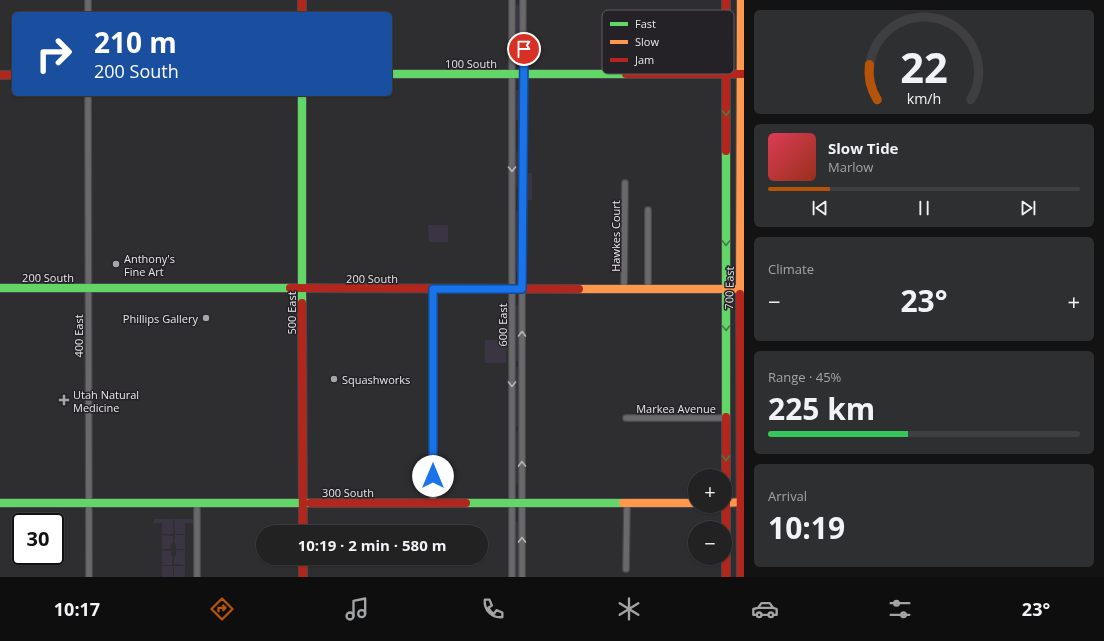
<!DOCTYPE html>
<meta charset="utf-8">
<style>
:root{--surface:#222223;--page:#2e2f30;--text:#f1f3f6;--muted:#a2a4a6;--line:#3f3f41;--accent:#b45309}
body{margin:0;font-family:"Open Sans",sans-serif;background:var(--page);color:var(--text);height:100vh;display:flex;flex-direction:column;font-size:15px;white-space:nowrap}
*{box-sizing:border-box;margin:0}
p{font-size:13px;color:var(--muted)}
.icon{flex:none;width:22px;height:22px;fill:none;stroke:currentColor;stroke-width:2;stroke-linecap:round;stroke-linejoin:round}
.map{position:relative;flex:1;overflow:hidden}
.sheet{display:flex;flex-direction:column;gap:10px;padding:10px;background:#131313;width:360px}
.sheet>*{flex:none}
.top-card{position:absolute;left:12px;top:12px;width:380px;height:84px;border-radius:6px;box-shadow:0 1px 3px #0004,0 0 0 1px var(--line);background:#1a4fa0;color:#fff;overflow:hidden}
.fabs{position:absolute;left:688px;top:469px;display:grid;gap:8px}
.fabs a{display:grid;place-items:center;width:44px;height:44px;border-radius:50%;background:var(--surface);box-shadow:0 1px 3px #0004,0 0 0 1px var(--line);font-size:20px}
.speed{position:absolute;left:12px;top:513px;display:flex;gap:8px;font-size:20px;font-weight:700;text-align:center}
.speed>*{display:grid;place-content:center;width:52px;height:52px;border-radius:50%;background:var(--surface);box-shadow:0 1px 3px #0004,0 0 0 1px var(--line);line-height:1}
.speed .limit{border:2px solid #111;border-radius:6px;background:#fff;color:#111}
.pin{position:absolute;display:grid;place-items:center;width:34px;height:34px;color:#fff;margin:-17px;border:2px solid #fff;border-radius:50%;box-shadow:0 1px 4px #0007}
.me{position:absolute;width:44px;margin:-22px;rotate:0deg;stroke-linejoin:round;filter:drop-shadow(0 0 3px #0008)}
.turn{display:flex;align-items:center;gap:14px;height:84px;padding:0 16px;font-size:18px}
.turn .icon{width:52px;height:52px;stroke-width:2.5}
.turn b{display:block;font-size:28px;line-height:34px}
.big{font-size:30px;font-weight:700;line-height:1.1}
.sheet .widget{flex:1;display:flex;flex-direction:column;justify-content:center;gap:6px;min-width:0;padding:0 14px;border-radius:6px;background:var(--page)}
.sheet .dial{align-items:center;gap:0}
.dial svg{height:104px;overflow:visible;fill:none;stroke:var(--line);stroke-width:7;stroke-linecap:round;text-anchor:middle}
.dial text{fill:var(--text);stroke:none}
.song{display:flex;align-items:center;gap:12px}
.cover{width:48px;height:48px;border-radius:6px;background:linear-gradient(135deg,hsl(350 70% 55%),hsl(10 70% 35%))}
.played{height:4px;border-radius:2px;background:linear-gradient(90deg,var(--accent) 20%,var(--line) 20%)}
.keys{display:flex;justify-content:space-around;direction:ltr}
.heat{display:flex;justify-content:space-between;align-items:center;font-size:22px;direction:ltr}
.charge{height:6px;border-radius:3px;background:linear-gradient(90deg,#34c759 45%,var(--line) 0)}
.trip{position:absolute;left:256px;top:525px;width:232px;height:40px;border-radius:20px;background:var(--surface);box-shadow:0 1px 3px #0004,0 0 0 1px var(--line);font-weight:700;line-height:40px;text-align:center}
.tab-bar{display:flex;height:64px;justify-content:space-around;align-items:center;background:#0e0e0e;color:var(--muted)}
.tab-bar .icon{width:28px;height:28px}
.tab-bar .current{color:var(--accent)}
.tab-bar b{font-size:18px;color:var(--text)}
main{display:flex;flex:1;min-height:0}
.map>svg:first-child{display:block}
.green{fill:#3b3443}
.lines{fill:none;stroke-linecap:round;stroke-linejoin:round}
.street-casing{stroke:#49484a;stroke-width:8}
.fast-casing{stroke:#49484a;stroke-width:10}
.slow-casing{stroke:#49484a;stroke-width:10}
.jam-casing{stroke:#49484a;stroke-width:10}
.street{stroke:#69686a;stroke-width:5.5}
.fast{stroke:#63d668;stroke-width:8}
.slow{stroke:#ff974d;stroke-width:8}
.jam{stroke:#b3261e;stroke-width:8}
.oneway{stroke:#447c47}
.oneway2{stroke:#b5b4b6}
.route-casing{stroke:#114b97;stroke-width:10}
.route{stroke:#1a73e8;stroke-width:7}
.poi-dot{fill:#a6a5a8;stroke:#242226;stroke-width:1.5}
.labels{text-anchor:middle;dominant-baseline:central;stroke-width:3;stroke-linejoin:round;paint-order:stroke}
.street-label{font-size:11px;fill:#e7e6e9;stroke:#242226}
.poi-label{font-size:11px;fill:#e7e6e9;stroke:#242226;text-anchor:start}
.key{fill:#242226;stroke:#5e5d60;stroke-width:1}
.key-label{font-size:11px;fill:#e7e6e9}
</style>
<main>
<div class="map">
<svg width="744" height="577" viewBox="0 0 744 577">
<rect width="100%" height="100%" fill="#2e2d2f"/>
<!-- green -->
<g class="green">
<path d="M518,4L520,8V56H514L515,5Z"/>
<path d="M514,90H520V120L518,121L514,119Z"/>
<path d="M517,151L520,152V186L518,188L514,186L515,152Z"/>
<rect x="527" y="173" width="5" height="27"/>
<path d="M515,211H517L520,212L521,272H514V213Z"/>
<path d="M428,225H448V242H429Z"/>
<path d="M514,305H520V360L518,361L514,359Z"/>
<rect x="485" y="340" width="21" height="23"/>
<path d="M516,367H518L520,368V425L516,426L514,424V368Z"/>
<path d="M516,431L520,432V484L518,485L514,484L515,432Z"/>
<path d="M154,519H173V534H162V523H154Z"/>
<path d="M174,519H194V523H185V534H175Z"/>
<path d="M516,521L519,522L520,577H514V524Z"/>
<path d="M162,535L173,536V543L171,544L170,549H162Z"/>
<path d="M175,535H185V549H176V544L174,543Z"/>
<path d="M162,550L171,551V556H173L172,565H162Z"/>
<path d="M176,550H185V565L174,564V557L176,556Z"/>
<rect x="162" y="566" width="11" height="11"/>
<rect x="174" y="566" width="11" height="11"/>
</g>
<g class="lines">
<defs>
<g id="street">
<path d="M88,0V14"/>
<path d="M512,0V577"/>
<path d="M88,94L89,577"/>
<path d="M648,210V289"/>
<path d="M624,289L625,183"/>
<path d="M626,418H726"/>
<path d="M197,503V577"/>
<path d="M433,503V289"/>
<path d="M626,569L627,503"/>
<path d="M522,577V315L523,0"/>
</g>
<g id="fast">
<path d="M390,74H626"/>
<path d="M302,94V303"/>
<path d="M726,151V417"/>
<path d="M0,288H290"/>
<path d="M0,503H310"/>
<path d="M466,503H623"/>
</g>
<g id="slow">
<path d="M579,289H744"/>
<path d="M740,294L741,0"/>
<path d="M623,503H695"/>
<path d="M725,503L744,502"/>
</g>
<g id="jam">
<path d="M302,0V14"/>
<path d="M726,0V151"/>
<path d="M626,74H744"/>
<path d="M0,75H14"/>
<path d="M290,288L579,289"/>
<path d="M740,294L741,577"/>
<path d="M302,303L303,532"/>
<path d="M726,417V577"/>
<path d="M310,503H466"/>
<path d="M303,558V577"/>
</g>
</defs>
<!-- street casing -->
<use href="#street" class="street-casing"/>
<!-- fast casing -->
<use href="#fast" class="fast-casing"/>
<!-- slow casing -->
<use href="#slow" class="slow-casing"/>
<!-- jam casing -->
<use href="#jam" class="jam-casing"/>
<!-- street -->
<use href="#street" class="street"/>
<!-- fast -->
<use href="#fast" class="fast"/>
<!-- slow -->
<use href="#slow" class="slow"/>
<!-- jam -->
<use href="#jam" class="jam"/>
</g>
<!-- one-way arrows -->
<defs><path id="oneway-chevron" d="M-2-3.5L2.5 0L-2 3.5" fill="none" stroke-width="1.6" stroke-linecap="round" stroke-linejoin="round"/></defs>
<g class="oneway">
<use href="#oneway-chevron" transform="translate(726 113) rotate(90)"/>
<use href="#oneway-chevron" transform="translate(726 243) rotate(91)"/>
<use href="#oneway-chevron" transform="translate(726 328) rotate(90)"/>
<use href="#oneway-chevron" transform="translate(726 458) rotate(90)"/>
</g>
<g class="oneway2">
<use href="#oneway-chevron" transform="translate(512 169) rotate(90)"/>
<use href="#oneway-chevron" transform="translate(522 334) rotate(-90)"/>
<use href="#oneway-chevron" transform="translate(512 384) rotate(90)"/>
<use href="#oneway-chevron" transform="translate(522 464) rotate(-90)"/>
<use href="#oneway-chevron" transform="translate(522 540) rotate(-90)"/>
</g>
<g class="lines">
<defs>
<path id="route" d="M433,476V289H522L524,49"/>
</defs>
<!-- route casing -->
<use href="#route" class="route-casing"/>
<!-- route -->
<use href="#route" class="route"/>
</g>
<!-- markers -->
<g class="poi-dot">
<circle cx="116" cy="264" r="4"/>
<circle cx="206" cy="318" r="4"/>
<circle cx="334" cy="379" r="4"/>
<path d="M62 394h4v4h4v4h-4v4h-4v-4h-4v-4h4z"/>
</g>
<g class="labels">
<!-- street labels -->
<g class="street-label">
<text x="471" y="63">100 South</text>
<text transform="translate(615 236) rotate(-90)">Hawkes Court</text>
<text x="48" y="277">200 South</text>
<text x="372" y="278">200 South</text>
<text transform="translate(729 288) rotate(-89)">700 East</text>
<text transform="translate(291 313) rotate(-90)">500 East</text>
<text transform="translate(502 325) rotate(-90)">600 East</text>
<text transform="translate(78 336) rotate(-90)">400 East</text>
<text x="676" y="408">Markea Avenue</text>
<text x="348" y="492">300 South</text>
</g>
<!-- poi labels -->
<g class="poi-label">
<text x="124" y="258">Anthony's<tspan x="124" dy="13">Fine Art</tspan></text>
<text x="198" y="318" text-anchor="end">Phillips Gallery</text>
<text x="342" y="379">Squashworks</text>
<text x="73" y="394">Utah Natural<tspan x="73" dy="13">Medicine</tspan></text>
</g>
</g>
<!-- legend -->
<rect x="602" y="10" width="132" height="64" rx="6" class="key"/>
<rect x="610" y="22" width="18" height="4" fill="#63d668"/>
<rect x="610" y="40" width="18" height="4" fill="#ff974d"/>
<rect x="610" y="58" width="18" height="4" fill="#b3261e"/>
<g class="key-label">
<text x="635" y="28">Fast</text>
<text x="635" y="46">Slow</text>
<text x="635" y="64">Jam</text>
</g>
</svg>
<div class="fabs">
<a>+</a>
<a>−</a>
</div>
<div class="speed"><div class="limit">30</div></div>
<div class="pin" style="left:524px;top:49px;background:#d93025"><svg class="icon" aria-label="arrive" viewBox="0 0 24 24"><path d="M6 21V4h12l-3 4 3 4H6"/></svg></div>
<svg class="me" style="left:433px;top:476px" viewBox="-20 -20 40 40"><circle r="19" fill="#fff"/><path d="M0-13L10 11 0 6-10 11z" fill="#1a73e8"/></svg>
<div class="trip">10:19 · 2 min · 580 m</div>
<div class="top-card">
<div class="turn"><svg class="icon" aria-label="right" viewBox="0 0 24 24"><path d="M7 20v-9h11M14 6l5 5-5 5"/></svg><div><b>210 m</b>200 South</div></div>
</div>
</div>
<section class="sheet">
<div class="widget dial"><svg viewBox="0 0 100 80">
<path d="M14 69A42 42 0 1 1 86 69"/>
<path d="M14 69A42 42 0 0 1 8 42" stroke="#b45309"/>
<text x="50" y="56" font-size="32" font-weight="700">22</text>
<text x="50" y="72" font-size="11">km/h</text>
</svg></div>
<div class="widget">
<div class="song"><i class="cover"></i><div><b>Slow Tide</b><p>Marlow</p></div></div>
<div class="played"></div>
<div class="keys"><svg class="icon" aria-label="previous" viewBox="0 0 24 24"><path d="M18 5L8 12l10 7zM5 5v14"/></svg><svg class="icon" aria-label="pause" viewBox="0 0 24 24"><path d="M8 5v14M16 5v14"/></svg><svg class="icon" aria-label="next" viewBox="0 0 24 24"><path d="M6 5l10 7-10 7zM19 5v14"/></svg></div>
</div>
<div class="widget"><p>Climate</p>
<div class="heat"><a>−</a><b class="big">23°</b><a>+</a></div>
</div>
<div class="widget"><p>Range · 45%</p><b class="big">225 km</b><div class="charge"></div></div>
<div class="widget"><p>Arrival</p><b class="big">10:19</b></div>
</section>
</main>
<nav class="tab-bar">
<b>10:17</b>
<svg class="icon current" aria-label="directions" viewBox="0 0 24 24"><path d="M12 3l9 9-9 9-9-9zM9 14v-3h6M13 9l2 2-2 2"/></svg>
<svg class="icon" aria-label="music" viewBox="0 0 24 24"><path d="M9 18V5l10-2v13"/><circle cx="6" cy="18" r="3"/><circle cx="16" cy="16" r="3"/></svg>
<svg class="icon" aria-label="phone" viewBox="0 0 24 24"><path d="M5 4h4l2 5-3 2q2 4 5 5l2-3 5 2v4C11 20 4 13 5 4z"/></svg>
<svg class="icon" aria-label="climate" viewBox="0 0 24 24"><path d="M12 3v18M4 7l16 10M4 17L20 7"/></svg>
<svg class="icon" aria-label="car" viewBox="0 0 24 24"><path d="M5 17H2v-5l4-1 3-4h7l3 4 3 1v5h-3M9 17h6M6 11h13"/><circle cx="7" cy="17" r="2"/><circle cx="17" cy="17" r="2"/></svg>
<svg class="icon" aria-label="filters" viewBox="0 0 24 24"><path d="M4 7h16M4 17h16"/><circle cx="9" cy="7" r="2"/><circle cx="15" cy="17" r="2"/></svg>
<b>23°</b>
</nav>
